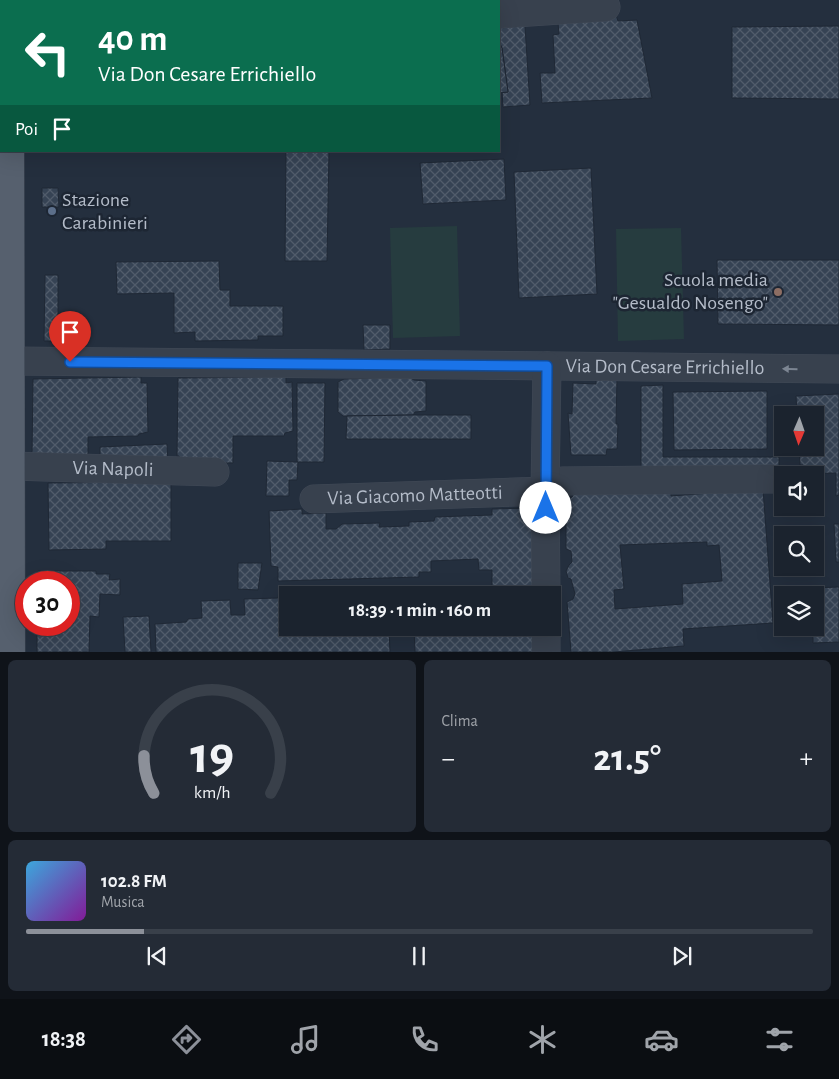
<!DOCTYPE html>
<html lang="it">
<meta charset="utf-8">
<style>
:root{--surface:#1b232e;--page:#242b36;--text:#f1f3f6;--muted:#a0a4aa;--line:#39404a;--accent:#8c9099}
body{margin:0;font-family:"Alegreya Sans",sans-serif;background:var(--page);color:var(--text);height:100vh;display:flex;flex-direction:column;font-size:19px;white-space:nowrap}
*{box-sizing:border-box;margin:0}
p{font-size:16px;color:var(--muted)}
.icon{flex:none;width:28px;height:28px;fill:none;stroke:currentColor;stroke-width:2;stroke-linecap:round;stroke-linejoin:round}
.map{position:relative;height:652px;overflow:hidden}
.panel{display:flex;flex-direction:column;gap:8px;padding:8px;background:#0f1319;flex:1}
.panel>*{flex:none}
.banner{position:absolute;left:0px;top:0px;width:500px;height:152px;box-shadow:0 5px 20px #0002,0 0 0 1px var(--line);background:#0b6e4f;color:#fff;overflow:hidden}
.needle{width:32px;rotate:182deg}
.buttons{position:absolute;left:774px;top:406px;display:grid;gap:10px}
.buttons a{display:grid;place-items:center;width:50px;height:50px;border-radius:0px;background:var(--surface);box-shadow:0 5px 20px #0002,0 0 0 1px var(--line);font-size:25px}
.speed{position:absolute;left:15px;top:571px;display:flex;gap:10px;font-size:25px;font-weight:700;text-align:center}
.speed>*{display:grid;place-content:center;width:65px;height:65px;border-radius:50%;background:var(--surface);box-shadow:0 5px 20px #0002,0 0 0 1px var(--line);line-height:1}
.speed .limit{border:8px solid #d22;background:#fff;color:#111}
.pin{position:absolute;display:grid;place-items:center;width:42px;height:42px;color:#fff;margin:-51px -21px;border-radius:50% 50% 50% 0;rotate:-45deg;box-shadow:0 0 5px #0007}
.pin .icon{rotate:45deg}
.me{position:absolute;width:55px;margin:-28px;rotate:0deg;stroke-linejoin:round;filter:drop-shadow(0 0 4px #0008)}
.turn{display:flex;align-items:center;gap:18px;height:105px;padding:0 15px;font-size:22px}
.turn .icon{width:65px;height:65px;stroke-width:2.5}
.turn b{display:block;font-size:35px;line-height:42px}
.then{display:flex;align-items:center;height:48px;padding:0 15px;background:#0003;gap:10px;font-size:19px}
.big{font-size:38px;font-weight:700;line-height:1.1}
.panel .card{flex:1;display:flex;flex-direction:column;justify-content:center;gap:8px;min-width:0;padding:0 18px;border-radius:8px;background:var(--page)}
.panel .dial{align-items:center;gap:0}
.dial svg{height:130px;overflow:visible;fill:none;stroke:var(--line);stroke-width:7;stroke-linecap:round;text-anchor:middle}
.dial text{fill:var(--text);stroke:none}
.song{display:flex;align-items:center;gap:15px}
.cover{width:60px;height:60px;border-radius:8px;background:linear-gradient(135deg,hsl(200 70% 55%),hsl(290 70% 35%))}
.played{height:5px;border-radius:2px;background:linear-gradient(90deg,var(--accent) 15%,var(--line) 15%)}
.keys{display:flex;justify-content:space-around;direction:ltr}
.heat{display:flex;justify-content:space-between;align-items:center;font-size:28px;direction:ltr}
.panel .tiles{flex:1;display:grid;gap:8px;grid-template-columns:1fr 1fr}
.card:last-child{grid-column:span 2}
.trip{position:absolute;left:279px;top:586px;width:282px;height:50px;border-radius:0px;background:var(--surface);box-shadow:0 5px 20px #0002,0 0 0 1px var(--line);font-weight:700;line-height:50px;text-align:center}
.dock{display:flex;height:80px;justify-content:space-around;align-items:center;background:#0b0e12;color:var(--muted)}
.dock .icon{width:35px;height:35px}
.dock .current{color:var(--accent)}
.dock b{font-size:22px;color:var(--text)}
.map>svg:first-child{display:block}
.green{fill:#263c3f}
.building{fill:url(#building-cross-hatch);stroke:#1f2835;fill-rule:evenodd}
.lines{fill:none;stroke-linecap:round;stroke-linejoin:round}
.minor-casing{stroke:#414a57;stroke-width:29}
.major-casing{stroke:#414a57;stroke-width:29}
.minor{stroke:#38414e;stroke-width:28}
.major{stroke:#56606e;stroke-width:28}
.oneway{fill:#7c8592}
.route-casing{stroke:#114b97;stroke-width:12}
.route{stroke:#1a73e8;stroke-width:9}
.service-dot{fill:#5c6f8a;stroke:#1d2633;stroke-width:2}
.education-dot{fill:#8d6e63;stroke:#1d2633;stroke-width:2}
.labels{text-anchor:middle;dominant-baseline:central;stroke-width:5;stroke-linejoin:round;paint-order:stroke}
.poi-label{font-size:20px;fill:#b4bcc9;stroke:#1d2633;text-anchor:start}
.street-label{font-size:20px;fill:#b4bcc9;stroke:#1d2633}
</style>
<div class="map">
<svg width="839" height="652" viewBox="0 0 839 652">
<defs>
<pattern id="building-cross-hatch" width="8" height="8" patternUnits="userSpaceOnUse" patternTransform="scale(1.25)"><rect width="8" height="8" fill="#364354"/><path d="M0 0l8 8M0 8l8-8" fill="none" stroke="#515c6b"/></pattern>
</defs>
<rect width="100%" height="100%" fill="#242f3e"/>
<!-- green -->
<g class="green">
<path d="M457,226L460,336L393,338L390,228Z"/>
<path d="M681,228L684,339L618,341L616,229Z"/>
</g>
<!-- building -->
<g class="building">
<path d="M205,0H263V1H206Z"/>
<path d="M615,12L618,21L637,20L652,98L542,103L540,73H555L553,35L559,34L558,23Z"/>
<path d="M525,26L530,105L503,107L502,92H508L502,48L499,42V28Z"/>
<path d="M839,26V99L732,98V27Z"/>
<path d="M499,42L502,48L508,92L499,93Z"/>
<path d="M286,151H329L327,261H285Z"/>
<path d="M504,159L506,200L423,204L420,163Z"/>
<path d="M591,168L597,294L519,298L514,172Z"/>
<path d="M42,188H58L59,207H42Z"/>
<path d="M717,260H839V325L718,324Z"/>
<path d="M219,261L220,290H230V306H283V336H258V340L195,341V332L174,333V293L117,294L116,262Z"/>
<path d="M45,275H58V341H44Z"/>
<path d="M363,325H390V349L364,350Z"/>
<path d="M141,377V383H147L148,432L139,434L138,436L88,437V463L32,456L33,379Z"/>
<path d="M286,377V383L292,382L293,431L285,433L284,436H233V463H181L179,456H177L178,378Z"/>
<path d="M409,377L414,380L426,381V411L415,412L413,415L343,416L338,412V382L344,379Z"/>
<path d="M596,378H617L616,424H618L617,449H607L606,455H571L568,413L572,414L573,383L596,384Z"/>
<path d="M297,383H325L324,462H297Z"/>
<path d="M663,385V457H779V475L641,474V386Z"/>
<path d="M767,391V449L674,450L673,392Z"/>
<path d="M839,394V495L836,496V473L803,474V465H800L799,448H815V415H797L796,396Z"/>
<path d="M413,415H471V439H346L347,416Z"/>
<path d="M167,444L168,463L100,465V447Z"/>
<path d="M267,461L298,462L297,480H289V496H266Z"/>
<path d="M171,482V541H106V549L49,550L48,483Z"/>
<path d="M671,488V496L763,489L773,623L683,629L684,646L614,652H571L567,602L573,599L575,594L571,579L568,578L566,571L569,565L572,562L571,551L566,549V499L572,497L576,490ZM707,542V546L719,545L722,581L682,584L683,604L615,609L614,590L624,589L620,545Z"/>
<path d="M530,508L531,525H534L537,595H458V592L492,591V570H479L478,559L431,561V572H419V577L278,581V567L271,566L269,511L302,509V514L326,513V529H336L342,524L380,523L379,527L409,526V522L434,521L435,517L492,515V509Z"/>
<path d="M834,524H839V562H836Z"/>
<path d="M238,563H262L258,590L238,589Z"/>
<path d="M38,571H96V574H110L109,580L120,579V595L100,594L99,617L90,616L89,652H37V625H69V582H38Z"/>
<path d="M839,587V642L813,643V628H815V595H811V588Z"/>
<path d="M279,590L307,591L308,595H288V628H389L390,652H156L155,624L186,622L188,619L202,618L201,601L230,600L231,615H245L244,599L278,598Z"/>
<path d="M149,616L151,652H125L123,617Z"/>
<path d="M414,628H538V652H415Z"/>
</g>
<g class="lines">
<defs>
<g id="minor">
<path d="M499,14L606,7"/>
<path id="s1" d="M11,361L462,365L839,369"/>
<path id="s2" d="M11,466L215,472"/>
<path id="s3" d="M314,499L545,491L562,481L773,479"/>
<path d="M546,595L545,491L547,366"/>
<path d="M546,628V652"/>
</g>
<g id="major">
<path d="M10,0V1"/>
<path d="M10,151L11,652"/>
</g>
</defs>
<!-- minor casing -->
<use href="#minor" class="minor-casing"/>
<!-- major casing -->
<use href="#major" class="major-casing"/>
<!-- minor -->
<use href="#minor" class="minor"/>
<!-- major -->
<use href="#major" class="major"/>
</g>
<!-- one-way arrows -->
<defs><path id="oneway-solid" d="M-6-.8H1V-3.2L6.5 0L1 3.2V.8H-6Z" transform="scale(1.25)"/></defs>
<use class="oneway" href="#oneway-solid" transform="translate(790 369) rotate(-179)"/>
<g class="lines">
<defs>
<path id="route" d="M70,362L547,366L546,508"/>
</defs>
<!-- route casing -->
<use href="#route" class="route-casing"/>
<!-- route -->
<use href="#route" class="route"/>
</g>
<!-- markers -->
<circle class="service-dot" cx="52" cy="211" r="5"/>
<circle class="education-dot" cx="778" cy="292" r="5"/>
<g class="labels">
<!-- poi labels -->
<g class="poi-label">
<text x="62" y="200">Stazione<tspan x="62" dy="23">Carabinieri</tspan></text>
<text x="768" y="280" text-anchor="end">Scuola media<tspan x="768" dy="23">"Gesualdo Nosengo"</tspan></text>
</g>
<!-- street labels -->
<g class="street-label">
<text stroke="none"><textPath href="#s1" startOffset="654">Via Don Cesare Errichiello</textPath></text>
<text stroke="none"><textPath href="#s2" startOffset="102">Via Napoli</textPath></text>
<text stroke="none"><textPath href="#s3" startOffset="101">Via Giacomo Matteotti</textPath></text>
</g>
</g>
</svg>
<div class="buttons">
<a><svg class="needle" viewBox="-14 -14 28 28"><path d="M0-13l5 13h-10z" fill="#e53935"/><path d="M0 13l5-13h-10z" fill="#a0a4aa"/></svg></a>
<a><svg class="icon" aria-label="sound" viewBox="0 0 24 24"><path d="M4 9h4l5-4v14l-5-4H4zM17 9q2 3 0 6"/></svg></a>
<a><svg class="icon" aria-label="search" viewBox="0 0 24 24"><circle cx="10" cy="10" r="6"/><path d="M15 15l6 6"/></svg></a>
<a><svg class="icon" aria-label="layers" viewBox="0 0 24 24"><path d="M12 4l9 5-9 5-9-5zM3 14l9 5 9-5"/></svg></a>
</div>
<div class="speed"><div class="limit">30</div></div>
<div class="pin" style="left:70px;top:362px;background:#d93025"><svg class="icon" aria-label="arrive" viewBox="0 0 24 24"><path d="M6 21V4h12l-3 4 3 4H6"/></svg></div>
<svg class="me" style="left:546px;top:508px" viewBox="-20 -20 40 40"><circle r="19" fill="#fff"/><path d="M0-13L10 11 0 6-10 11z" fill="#1a73e8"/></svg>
<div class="trip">18:39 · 1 min · 160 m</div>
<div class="banner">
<div class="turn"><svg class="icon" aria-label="left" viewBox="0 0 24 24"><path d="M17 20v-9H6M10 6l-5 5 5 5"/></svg><div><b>40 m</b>Via Don Cesare Errichiello</div></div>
<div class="then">Poi<svg class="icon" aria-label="arrive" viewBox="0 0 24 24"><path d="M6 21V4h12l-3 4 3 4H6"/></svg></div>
</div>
</div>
<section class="panel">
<div class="tiles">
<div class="card dial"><svg viewBox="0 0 100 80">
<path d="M14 69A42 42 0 1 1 86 69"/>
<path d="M14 69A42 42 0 0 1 8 46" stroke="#8c9099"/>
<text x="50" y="56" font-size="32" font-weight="700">19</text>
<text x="50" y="72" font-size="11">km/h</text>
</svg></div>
<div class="card"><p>Clima</p>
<div class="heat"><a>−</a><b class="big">21.5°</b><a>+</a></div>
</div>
<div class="card">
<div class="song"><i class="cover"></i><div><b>102.8 FM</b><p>Musica</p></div></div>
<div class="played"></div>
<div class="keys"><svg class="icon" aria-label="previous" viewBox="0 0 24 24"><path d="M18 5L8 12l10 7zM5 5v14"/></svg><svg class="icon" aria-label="pause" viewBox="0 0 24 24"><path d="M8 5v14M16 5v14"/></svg><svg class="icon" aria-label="next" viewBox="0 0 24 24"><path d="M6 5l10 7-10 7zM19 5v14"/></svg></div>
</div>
</div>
</section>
<nav class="dock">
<b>18:38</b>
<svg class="icon current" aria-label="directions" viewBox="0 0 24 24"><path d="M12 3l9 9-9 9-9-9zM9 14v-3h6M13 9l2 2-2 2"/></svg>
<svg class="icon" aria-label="music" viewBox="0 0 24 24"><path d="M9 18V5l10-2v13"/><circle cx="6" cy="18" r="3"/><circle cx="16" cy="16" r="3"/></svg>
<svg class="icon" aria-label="phone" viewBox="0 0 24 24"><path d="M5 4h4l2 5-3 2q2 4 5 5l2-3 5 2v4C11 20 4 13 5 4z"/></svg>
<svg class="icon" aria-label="climate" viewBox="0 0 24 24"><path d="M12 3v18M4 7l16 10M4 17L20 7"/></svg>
<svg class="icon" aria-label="car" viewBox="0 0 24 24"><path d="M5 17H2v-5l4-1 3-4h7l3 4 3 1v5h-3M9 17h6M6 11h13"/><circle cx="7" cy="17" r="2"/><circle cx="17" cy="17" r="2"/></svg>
<svg class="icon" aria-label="filters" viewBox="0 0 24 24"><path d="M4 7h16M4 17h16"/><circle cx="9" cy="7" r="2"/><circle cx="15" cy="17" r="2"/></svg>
</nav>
